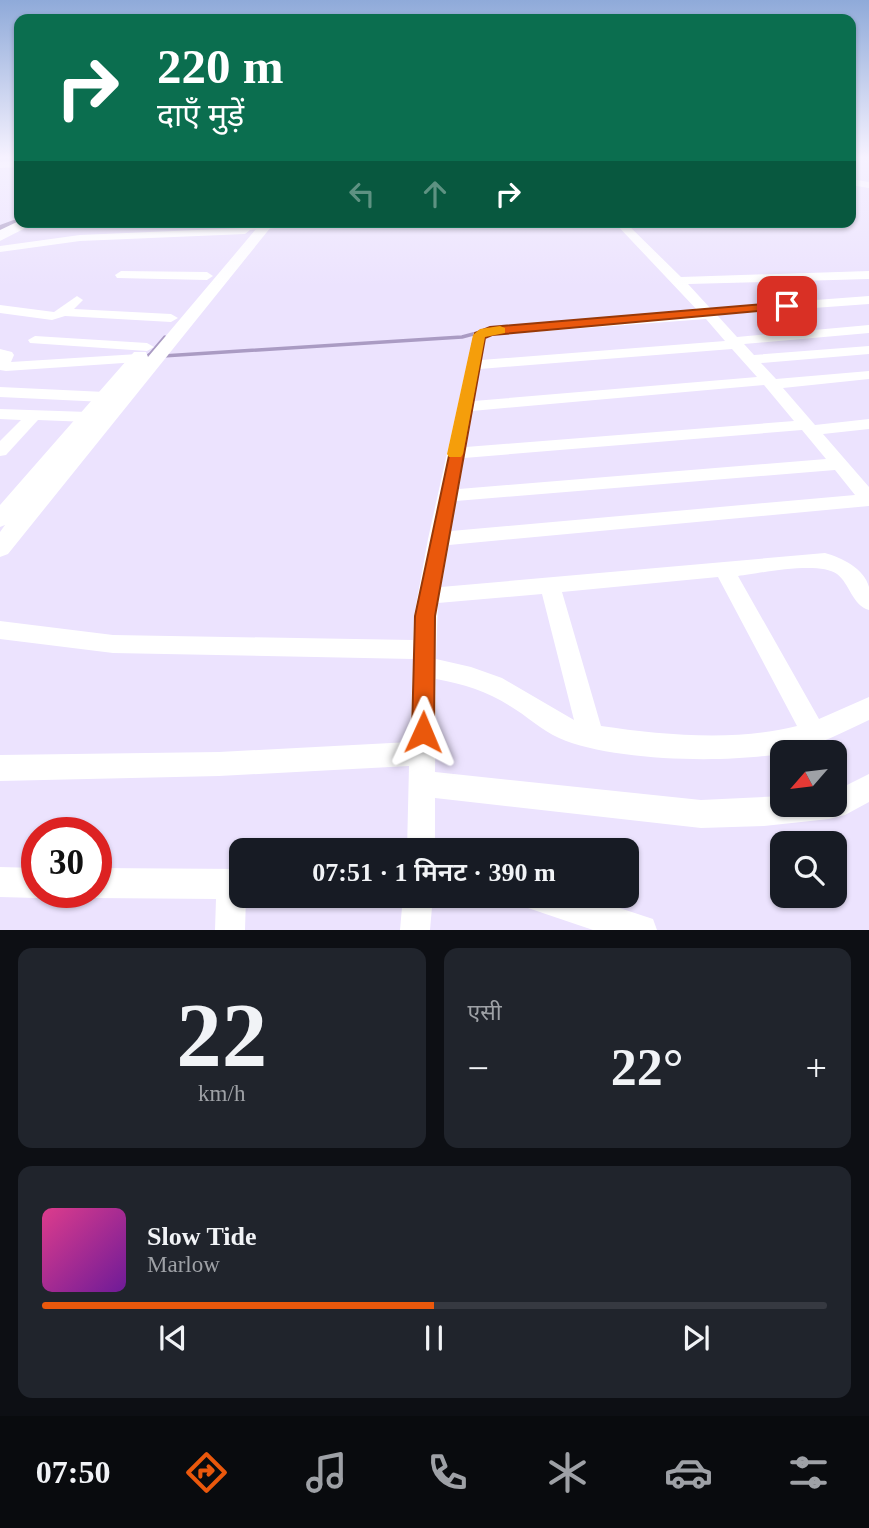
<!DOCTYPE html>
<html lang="hi">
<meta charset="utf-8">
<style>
:root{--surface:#171b24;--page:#20242c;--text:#f1f3f6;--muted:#9ea1a6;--line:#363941;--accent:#ea580c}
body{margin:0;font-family:"Times New Roman","Noto Sans Devanagari",serif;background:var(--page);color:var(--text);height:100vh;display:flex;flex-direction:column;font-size:26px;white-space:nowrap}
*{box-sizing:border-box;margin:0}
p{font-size:23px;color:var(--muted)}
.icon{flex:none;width:38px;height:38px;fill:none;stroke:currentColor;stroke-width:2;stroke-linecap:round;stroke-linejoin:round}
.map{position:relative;height:930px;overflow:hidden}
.details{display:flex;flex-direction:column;gap:18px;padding:18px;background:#0d0f14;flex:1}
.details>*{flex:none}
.banner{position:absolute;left:14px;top:14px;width:842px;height:214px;border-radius:14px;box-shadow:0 2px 5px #0004;background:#0b6e4f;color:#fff;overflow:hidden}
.needle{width:46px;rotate:242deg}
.fabs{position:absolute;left:770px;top:740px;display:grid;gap:14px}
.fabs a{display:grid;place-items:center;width:77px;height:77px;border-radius:14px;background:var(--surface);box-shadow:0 2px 5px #0004;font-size:35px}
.speed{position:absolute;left:21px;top:817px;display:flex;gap:14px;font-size:35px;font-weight:700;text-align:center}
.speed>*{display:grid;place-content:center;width:91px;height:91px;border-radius:50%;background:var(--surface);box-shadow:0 2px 5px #0004;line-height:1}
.speed .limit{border:10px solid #d22;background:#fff;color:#111}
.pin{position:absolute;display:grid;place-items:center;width:60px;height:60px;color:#fff;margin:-30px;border-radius:14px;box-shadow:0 4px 10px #0006}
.me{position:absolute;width:77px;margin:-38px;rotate:1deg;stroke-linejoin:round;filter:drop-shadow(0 0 5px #0008)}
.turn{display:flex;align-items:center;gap:24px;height:147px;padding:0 28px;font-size:32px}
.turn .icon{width:91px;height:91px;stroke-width:2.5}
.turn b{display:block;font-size:49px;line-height:60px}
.lanes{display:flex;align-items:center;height:66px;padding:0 28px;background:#0003;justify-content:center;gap:35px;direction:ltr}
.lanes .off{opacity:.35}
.big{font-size:52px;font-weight:600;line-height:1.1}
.details .tile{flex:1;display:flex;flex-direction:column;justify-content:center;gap:10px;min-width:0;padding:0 24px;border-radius:14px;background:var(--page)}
.details .dial{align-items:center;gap:0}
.dial b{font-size:91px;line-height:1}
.song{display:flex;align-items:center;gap:21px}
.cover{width:84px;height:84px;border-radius:10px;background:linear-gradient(135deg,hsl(330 70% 55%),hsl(280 70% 35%))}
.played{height:7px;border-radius:4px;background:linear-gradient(90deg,var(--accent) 50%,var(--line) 50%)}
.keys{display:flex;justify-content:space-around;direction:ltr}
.heat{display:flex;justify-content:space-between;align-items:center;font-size:38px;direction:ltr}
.details .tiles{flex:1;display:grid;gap:18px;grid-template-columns:1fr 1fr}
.tile:last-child{grid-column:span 2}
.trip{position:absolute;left:229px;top:838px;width:410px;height:70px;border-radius:14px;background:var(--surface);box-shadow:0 2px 5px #0004;font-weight:600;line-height:70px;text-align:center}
.tabs{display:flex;height:112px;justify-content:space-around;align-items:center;background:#090b0e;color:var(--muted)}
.tabs .icon{width:49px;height:49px}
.tabs .current{color:var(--accent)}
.tabs b{font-size:32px;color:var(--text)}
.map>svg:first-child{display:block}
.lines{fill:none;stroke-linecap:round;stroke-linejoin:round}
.stream-far1{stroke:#aa9bc3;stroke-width:3.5}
.stream{stroke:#aa9bc3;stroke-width:5}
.canal{fill:#aa9bc3;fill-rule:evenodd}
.minor{fill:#fff;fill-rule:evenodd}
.tertiary{fill:#fff;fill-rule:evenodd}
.secondary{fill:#fff;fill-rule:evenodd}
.route{fill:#ea580c;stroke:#983908;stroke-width:2}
.slow{fill:#f59e0b}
</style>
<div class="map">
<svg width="869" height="930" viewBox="0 0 869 930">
<rect width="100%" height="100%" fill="#ece3fe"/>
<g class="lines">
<!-- stream-far1 -->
<g class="stream-far1">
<path d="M163,356L462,337L477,333"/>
<path d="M147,358L165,337"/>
</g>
<!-- stream -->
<path class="stream" d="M144,362L149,356"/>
<!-- canal -->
<path class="canal" d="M19,218V222L23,223L0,232V225Z"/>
<!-- minor -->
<g class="minor">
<path d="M850,179L869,182V188L850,185Z"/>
<path d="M268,222H315L310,225L250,230L245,234L80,241L0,252V246L80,235L244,228L249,224Z"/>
<path d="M614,222H625L681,277L869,271V279L688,284L710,308L869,296V304L717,315L737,337L869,325V333L744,344L754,355L869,346V354L761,363L776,379L869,371V379L783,388L815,425L869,419V429L823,434L869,487V506L449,545L441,587L825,553C842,558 864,568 869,587C869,594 869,603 869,610C852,605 850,584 837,574C819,561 761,573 738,576L819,719L869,697V720C844,732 818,745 790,752C734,764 613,762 559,738C541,730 527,716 510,706C487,691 463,684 436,679L435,772L701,800L782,796V805H835V791L869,774V802L845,815L829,819L764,826L701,828L435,798V850H407L409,766L219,776L0,781V755L219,752L410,742L413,659L113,653L0,639V621L113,635L413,640L414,616L428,539L474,332L490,327L699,312ZM706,319L725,341L481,360L485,337L492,335ZM732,349L757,377L474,401L480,369ZM764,385L794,421L466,447L472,411ZM802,430L826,459L459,489L464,458ZM835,470L855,495L451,531L456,501ZM718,577L797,726C735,742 663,735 601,726L562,592ZM542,594L574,720L502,678L471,667L436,659L438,603Z"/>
<path d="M121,271L207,272L213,276L207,280L117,278L115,275Z"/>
<path d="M77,296L83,300L74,309L171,314L178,318L171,322L65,316L52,320L0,313V305L54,312Z"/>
<path d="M35,336L147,343L154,347L147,351L30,343L28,340Z"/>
<path d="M0,349L12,352L14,355L11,362L138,354L145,358L138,362L6,371L0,370Z"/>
<path d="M0,387L105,392L113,397L105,402L0,397Z"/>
<path d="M0,409L88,412L96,417L88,422L38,420L6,455L0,456V441L21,420L0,419Z"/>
<path d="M0,867L37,868V892L47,893L37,898L0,897Z"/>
<path d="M96,868L242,869V896H249L246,897L245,930H215L216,899L96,898L85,892H96Z"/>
<path d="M403,896H433L430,930H400Z"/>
<path d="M521,896H583L653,919L657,930H593L525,907Z"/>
</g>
<!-- tertiary -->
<g class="tertiary">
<path d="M19,161V167L0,168V162Z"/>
<path d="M262,222H275L8,554L0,557V532L5,525L0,527V505L134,352H146L148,357Z"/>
</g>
<!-- secondary -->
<path class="secondary" d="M19,221L37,222L0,241V230Z"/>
</g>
<!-- sky -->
<linearGradient id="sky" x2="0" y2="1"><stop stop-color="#8faad9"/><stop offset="0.55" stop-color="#f6f2ff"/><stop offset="1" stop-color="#f6f2ff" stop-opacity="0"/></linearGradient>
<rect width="869" height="286" fill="url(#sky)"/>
<!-- route -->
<path class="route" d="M787,302L792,303V308L492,335L485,338L435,616L434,732L431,739L423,743L415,739L412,732L415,616L475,333L490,327Z"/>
<!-- slow -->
<path class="slow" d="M500,326L505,328V333L485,337L463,454L461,457H449L447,454L473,335L480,329Z"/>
</svg>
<div class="fabs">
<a><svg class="needle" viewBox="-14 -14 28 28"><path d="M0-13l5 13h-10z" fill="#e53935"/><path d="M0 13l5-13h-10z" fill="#9ea1a6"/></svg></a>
<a><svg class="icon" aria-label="search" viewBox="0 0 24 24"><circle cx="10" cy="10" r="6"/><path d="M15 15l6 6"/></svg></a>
</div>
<div class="speed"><div class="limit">30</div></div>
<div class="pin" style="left:787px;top:306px;background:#d93025"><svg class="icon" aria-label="arrive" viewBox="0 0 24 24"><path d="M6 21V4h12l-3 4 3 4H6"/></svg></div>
<svg class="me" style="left:423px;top:732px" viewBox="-20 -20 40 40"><path d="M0-17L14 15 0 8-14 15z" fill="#ea580c" stroke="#fff" stroke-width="4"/></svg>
<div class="trip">07:51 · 1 मिनट · 390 m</div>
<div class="banner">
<div class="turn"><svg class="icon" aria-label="right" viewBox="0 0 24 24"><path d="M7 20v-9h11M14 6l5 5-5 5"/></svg><div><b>220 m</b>दाएँ मुड़ें</div></div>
<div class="lanes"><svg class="icon off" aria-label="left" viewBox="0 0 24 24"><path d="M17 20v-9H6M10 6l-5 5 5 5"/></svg><svg class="icon off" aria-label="ahead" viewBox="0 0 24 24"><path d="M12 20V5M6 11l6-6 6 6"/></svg><svg class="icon" aria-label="right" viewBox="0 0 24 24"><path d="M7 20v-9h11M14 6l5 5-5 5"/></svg></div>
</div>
</div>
<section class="details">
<div class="tiles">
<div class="tile dial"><b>22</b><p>km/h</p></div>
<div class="tile"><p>एसी</p>
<div class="heat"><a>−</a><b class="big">22°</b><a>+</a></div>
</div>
<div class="tile">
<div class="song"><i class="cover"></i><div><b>Slow Tide</b><p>Marlow</p></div></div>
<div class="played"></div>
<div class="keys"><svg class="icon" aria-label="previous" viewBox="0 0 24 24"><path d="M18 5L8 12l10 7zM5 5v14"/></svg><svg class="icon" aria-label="pause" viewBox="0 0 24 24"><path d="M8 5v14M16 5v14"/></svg><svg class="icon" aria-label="next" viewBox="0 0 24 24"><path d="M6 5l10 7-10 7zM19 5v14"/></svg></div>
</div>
</div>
</section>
<nav class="tabs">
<b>07:50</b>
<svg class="icon current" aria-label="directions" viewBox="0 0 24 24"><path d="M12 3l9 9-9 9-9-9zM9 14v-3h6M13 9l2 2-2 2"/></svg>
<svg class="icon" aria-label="music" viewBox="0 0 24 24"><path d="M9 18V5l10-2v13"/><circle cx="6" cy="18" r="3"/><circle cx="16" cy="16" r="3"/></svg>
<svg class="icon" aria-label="phone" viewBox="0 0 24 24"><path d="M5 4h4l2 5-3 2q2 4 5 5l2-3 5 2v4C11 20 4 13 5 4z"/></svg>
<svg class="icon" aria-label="climate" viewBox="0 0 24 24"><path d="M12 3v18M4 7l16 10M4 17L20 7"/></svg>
<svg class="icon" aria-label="car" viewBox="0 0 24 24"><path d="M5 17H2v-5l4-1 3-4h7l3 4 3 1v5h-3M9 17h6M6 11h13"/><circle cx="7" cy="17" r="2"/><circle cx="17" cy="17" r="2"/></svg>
<svg class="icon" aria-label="filters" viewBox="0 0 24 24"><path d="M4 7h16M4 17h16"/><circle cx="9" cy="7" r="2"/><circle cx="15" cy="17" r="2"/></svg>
</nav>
